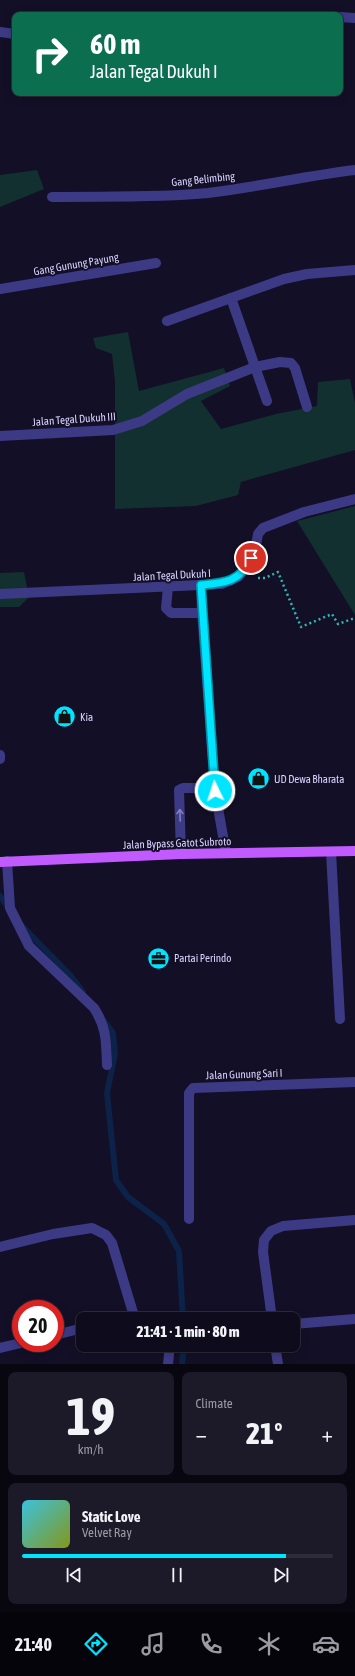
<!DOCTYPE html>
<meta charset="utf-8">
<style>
:root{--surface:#0e0b1c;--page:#1c1929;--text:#f1f3f6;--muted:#9b9ba3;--line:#2e2b3b;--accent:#00e5ff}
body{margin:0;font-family:"Asap Condensed",sans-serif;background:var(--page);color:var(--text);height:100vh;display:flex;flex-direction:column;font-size:15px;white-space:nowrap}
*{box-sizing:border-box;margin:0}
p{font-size:13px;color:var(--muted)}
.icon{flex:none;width:22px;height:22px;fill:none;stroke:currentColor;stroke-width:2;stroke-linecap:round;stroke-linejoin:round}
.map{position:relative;height:1364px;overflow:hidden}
.side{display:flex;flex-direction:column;gap:8px;padding:8px;background:#08060f;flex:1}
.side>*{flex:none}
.guide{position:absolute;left:12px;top:12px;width:331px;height:84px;border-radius:8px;box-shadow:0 2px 10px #0003,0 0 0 1px var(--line);background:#0b6e4f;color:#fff;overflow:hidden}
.speed{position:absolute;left:12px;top:1300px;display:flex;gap:8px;font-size:20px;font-weight:700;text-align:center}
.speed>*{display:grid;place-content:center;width:52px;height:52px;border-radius:50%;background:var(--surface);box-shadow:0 2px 10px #0003,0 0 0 1px var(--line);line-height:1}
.speed .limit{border:6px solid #d22;background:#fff;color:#111}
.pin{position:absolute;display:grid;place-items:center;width:34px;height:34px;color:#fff;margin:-17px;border:2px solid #fff;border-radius:50%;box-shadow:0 1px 4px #0007}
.me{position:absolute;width:44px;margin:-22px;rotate:356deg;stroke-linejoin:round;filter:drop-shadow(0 0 3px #0008)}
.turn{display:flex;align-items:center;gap:14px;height:84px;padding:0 12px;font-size:18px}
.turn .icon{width:52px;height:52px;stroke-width:2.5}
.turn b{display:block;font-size:28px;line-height:34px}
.big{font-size:30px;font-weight:800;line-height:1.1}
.side .card{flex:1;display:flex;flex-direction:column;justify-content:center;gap:6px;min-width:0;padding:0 14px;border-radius:8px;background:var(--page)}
.side .dial{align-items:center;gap:0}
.dial b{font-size:52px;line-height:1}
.song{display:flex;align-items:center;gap:12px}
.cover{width:48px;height:48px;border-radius:6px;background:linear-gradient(135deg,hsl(190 70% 55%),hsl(70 70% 35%))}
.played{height:4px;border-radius:2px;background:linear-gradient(90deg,var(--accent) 85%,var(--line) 85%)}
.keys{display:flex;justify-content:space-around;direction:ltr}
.heat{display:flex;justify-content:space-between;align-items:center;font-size:22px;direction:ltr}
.side .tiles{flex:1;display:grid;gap:8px;grid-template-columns:1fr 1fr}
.card:last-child{grid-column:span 2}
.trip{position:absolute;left:76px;top:1312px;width:224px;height:40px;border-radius:8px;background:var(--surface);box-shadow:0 2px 10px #0003,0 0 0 1px var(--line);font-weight:800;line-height:40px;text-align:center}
.menu{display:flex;height:64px;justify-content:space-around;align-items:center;background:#06040b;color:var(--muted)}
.menu .icon{width:28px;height:28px}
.menu .current{color:var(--accent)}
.menu b{font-size:18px;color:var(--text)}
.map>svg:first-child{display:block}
.green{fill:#12302f}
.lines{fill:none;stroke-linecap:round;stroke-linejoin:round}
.stream{stroke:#0c2248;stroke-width:6}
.path{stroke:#2fb8b0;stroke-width:2.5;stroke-dasharray:2 3;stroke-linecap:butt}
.service{stroke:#3d3a85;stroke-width:10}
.minor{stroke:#3d3a85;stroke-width:10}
.primary{stroke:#c25bff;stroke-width:10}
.oneway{stroke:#837fbc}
.route-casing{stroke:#0095a6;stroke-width:10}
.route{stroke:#00e5ff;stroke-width:7}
.labels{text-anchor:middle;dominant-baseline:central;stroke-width:4;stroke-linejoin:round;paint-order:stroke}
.street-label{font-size:11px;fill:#d9d4ff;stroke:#130f26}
.poi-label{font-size:11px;fill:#d9d4ff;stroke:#130f26;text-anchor:start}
</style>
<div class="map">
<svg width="355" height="1364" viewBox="0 0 355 1364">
<rect width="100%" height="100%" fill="#130f26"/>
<!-- green -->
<g class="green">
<path d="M37,170L44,189L0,207V175Z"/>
<path d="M128,332L139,391L224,368L230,386L201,401L221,429L276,414L317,406L318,382L350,379L355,403V450L241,482L238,495L196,506L115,509V382L112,354L96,348L93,338Z"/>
<path d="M355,506V615L297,521Z"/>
<path d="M24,572L29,597L19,607H0V573Z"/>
</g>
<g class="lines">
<!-- stream -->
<g class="stream">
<path d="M0,896L9,909"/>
<path d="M22,926L71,976L83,992"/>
<path d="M104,1021L113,1033L115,1054L107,1093L116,1180L128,1197L164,1224L179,1251L183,1319"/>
<path d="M182,1364L184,1345"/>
</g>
<!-- path -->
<path class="path" d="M258,578H265L278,572L301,627L332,614L338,624L355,618"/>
<!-- service -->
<g class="service">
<path d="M168,587L166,608L171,613H197L202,611L201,585"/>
<path d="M202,611L215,791"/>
<path d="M0,755V759"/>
<path d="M331,852L340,1019"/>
<path d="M181,854L179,790L183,788H210L215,791L226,853"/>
<path d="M7,861L10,908L29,946L94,1008C107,1028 106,1042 107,1065"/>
</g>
<!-- minor -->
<g class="minor">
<path d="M340,17L355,18"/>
<path d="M0,32L15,34"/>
<path d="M52,197C104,196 156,198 208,193C257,187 306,176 355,170"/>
<path d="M0,289L156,263"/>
<path d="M231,298L267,401"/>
<path d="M167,321L284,279L307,274L355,270"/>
<path d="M0,436L113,430L142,421L187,394L255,367L280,362L291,363L295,368L307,407"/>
<path d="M0,594L222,584L238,577L248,565L255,551L258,534L263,528L304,512L355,499"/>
<path d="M189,1219V1093L193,1088L355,1082"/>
<path d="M0,1247L53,1234L92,1228L106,1235L112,1243L134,1316"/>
<path d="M121,1319L134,1316L194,1319"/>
<path d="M272,1319L263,1252L264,1240L271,1231L283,1226L355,1220"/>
<path d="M293,1324L355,1319"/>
<path d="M55,1335L83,1328"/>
<path d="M275,1345L278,1364"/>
<path d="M0,1348L21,1343"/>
<path d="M168,1364L170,1345"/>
</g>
<!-- primary -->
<path class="primary" d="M0,862L181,854L355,851"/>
</g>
<!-- one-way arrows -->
<defs><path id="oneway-shaft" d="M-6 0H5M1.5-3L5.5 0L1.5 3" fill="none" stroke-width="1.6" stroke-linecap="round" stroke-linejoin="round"/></defs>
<use class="oneway" href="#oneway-shaft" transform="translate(180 815) rotate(-92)"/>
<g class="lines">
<defs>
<path id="route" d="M215,791L201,585C225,583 240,582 251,558"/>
</defs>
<!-- route casing -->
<use href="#route" class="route-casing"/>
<!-- route -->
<use href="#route" class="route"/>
</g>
<!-- icons -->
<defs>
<symbol id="shop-disc" viewBox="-11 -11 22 22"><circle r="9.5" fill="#00e5ff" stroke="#130f26"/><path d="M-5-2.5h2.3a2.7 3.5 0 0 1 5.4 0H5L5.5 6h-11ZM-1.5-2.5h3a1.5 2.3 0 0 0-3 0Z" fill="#111"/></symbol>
<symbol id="office-disc" viewBox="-11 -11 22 22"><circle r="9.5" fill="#00e5ff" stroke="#130f26"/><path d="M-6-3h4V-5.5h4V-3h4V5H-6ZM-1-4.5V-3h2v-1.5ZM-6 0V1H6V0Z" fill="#111"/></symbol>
</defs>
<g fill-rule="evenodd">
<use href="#shop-disc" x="52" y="704" width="25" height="25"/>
<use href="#shop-disc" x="246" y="766" width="25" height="25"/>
<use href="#office-disc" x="146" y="946" width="25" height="25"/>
</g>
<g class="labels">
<!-- street labels -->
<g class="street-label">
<text transform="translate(203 179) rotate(-6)">Gang Belimbing</text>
<text transform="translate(76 264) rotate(-10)">Gang Gunung Payung</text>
<text transform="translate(74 419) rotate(-4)">Jalan Tegal Dukuh III</text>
<text transform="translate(172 575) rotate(-3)">Jalan Tegal Dukuh I</text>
<text transform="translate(177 843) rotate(-2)">Jalan Bypass Gatot Subroto</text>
<text transform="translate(244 1074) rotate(-2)">Jalan Gunung Sari I</text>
</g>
<!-- poi labels -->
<g class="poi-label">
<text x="80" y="717">Kia</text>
<text x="274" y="779">UD Dewa Bharata</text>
<text x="174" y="958">Partai Perindo</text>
</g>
</g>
</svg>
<div class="speed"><div class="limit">20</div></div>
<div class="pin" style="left:251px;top:558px;background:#d93025"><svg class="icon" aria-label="arrive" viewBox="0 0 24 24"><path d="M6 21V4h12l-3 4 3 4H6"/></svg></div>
<svg class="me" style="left:215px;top:791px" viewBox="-20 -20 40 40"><circle r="17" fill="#00e5ff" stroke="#fff" stroke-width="3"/><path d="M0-11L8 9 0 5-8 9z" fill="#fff"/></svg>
<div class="trip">21:41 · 1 min · 80 m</div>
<div class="guide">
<div class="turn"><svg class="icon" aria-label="right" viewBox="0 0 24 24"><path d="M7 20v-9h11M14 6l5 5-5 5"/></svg><div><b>60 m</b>Jalan Tegal Dukuh I</div></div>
</div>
</div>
<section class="side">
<div class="tiles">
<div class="card dial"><b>19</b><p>km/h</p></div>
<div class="card"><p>Climate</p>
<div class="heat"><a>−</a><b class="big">21°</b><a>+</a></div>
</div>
<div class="card">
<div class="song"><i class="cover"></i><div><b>Static Love</b><p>Velvet Ray</p></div></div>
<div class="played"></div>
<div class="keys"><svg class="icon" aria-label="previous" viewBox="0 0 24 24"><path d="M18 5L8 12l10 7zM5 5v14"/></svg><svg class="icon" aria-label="pause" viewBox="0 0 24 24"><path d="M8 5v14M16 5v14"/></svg><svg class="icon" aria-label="next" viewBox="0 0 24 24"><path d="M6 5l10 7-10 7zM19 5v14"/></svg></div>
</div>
</div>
</section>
<nav class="menu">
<b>21:40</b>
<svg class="icon current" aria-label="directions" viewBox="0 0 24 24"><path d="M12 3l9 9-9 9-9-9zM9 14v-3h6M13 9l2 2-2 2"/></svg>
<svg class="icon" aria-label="music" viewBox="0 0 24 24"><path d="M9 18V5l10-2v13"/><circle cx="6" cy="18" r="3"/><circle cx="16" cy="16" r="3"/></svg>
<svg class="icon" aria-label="phone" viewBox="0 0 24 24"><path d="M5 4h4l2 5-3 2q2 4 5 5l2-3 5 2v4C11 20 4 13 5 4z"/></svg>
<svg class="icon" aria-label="climate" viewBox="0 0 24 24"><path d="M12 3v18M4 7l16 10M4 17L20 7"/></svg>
<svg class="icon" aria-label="car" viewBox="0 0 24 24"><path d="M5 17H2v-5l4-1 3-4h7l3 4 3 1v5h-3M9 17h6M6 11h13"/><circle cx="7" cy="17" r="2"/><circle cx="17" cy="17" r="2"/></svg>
</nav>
